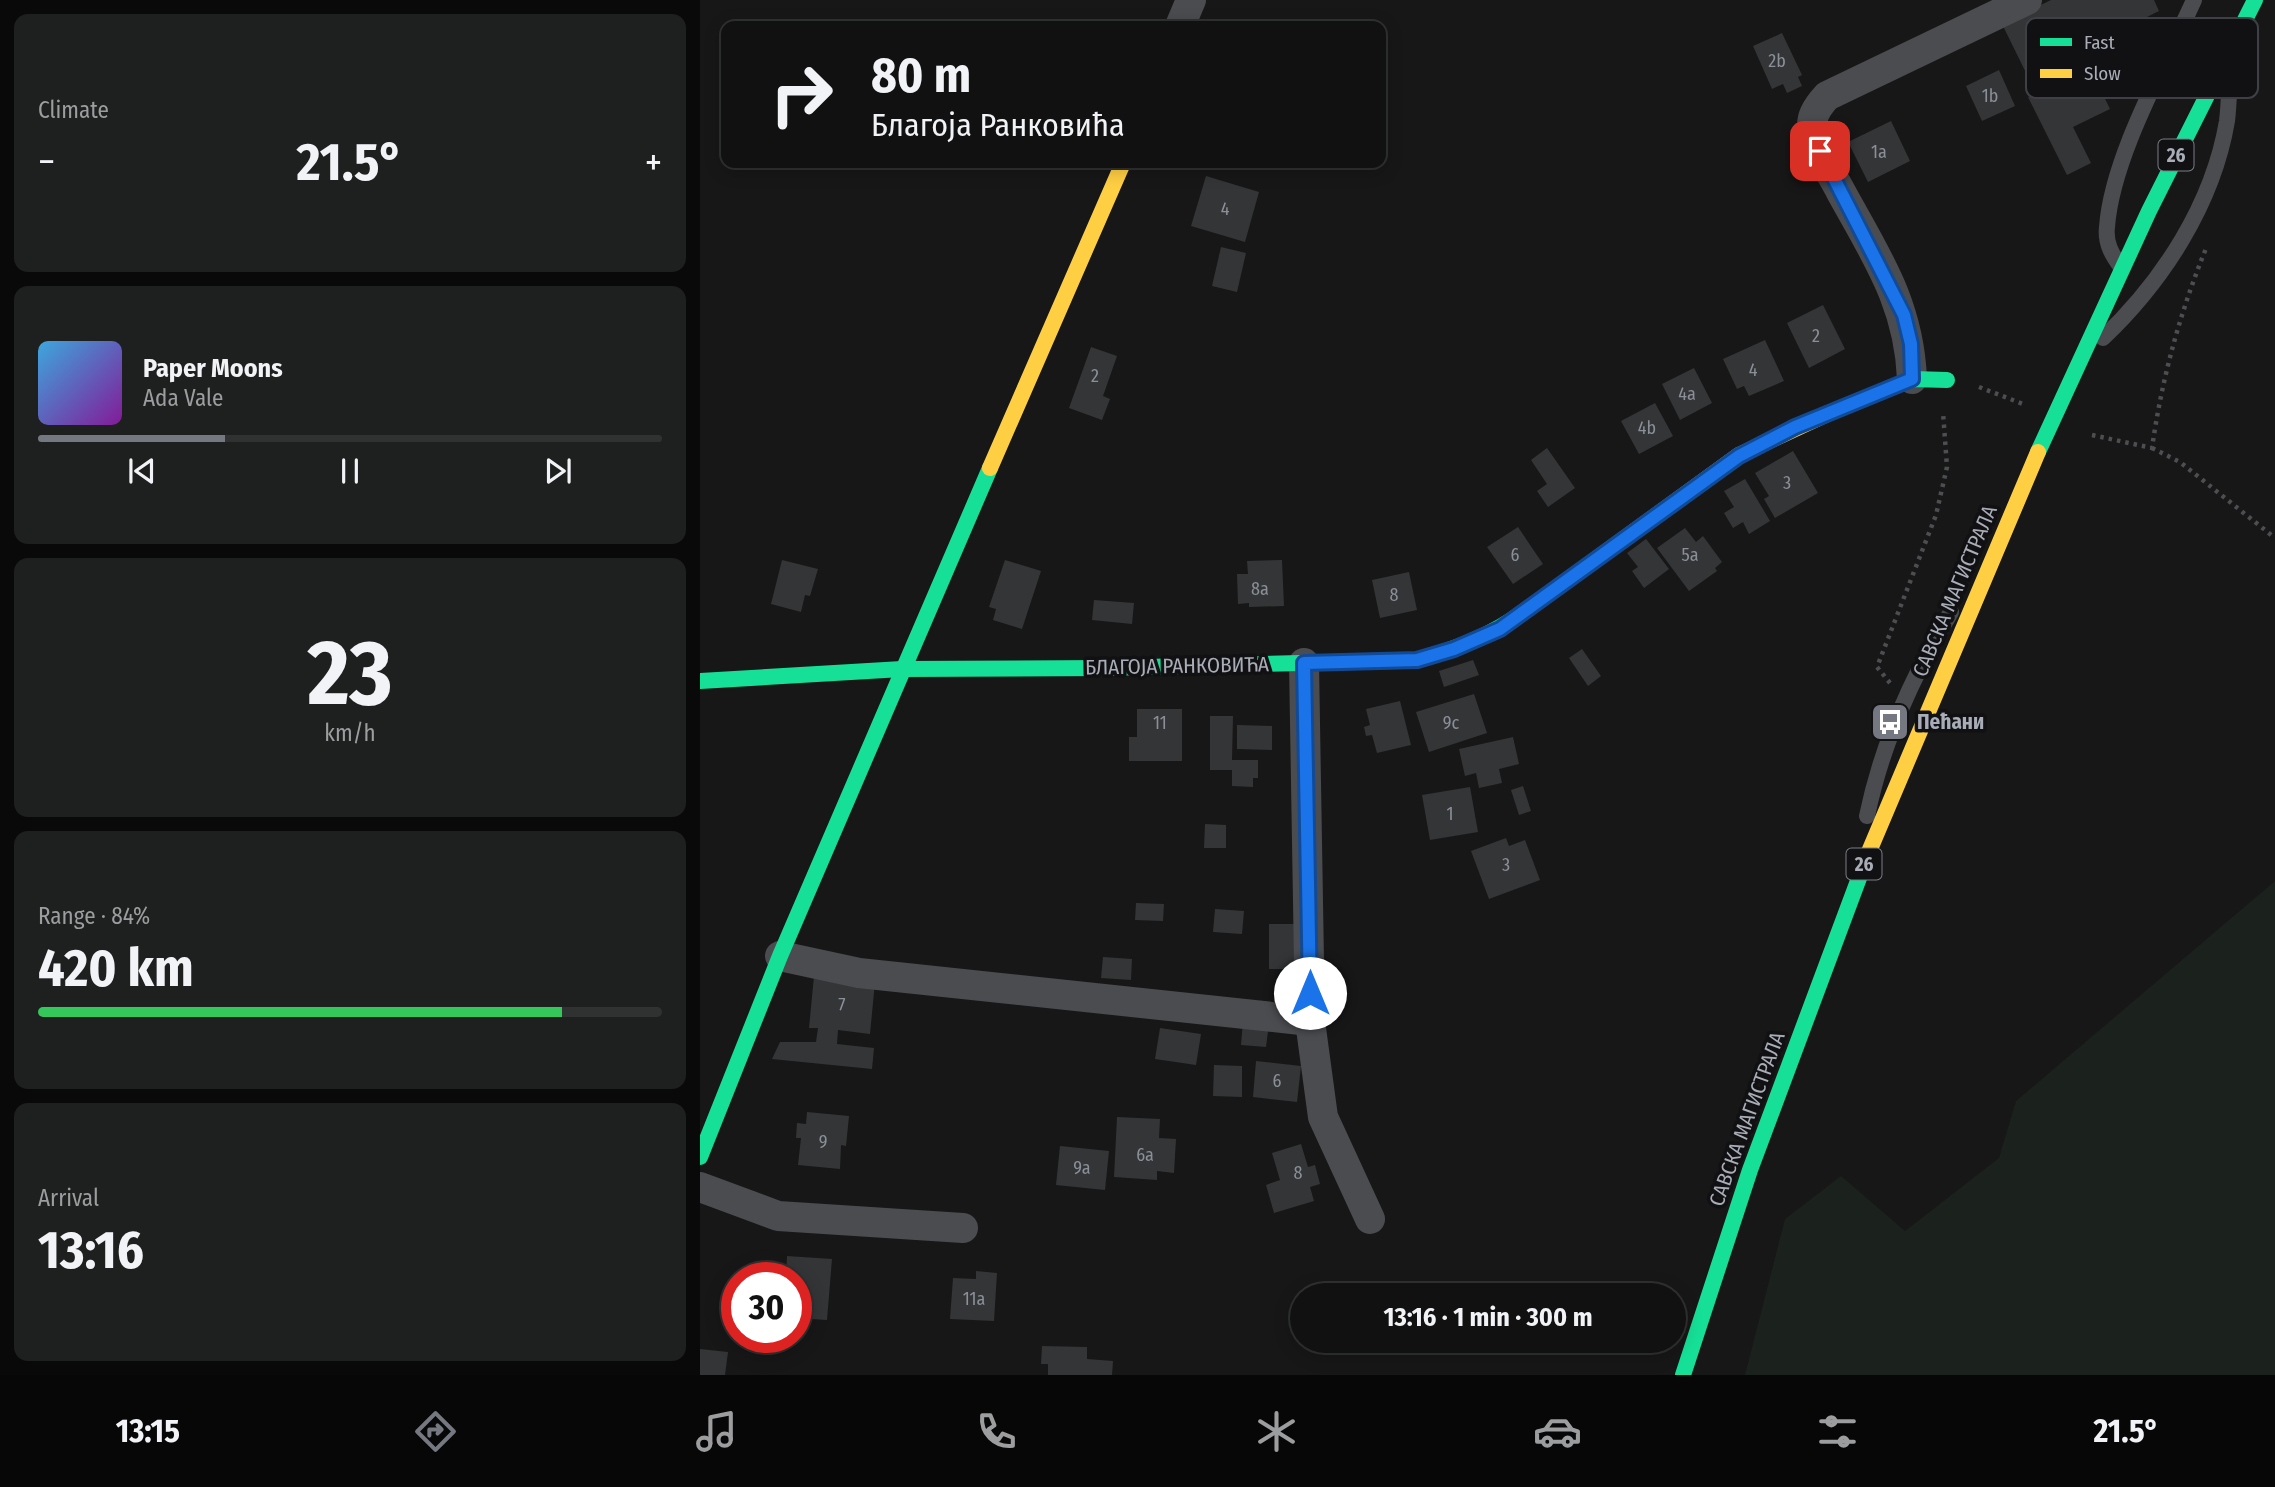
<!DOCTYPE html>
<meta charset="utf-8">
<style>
:root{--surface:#111;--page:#1e1f1f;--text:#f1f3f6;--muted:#9c9d9f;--line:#303131;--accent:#757880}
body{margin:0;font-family:"Fira Sans Condensed",sans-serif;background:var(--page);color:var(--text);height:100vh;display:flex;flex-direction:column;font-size:26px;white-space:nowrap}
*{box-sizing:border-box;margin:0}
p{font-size:23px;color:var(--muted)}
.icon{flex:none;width:38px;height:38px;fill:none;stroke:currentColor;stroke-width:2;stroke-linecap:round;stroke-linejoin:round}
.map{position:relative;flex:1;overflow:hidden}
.details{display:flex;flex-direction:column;gap:14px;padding:14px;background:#090909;width:700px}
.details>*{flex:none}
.hud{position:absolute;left:21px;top:21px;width:665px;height:147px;border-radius:14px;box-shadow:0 4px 18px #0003,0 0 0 2px var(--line);background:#111;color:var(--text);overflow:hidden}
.speed{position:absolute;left:21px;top:1262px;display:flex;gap:14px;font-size:35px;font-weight:700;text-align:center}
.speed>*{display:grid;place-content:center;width:91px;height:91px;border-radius:50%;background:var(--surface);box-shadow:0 4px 18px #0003,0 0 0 2px var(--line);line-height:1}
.speed .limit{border:10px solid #d22;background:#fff;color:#111}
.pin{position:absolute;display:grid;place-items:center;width:60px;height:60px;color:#fff;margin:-30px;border-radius:14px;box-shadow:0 4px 10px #0006}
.me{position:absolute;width:77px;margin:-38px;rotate:0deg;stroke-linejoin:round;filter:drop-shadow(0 0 5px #0008)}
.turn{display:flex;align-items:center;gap:24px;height:147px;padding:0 35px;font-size:32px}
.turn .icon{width:91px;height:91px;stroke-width:2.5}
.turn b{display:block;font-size:49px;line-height:60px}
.big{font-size:52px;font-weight:700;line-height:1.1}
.details .widget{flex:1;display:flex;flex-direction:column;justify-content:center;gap:10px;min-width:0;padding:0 24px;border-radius:14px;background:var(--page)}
.details .dial{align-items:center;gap:0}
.dial b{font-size:91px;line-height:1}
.song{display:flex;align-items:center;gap:21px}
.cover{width:84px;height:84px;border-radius:10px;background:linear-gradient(135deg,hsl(200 70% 55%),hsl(290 70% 35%))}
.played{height:7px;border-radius:4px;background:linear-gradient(90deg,var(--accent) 30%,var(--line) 30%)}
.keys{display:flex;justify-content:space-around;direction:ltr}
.heat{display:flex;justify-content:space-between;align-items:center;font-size:38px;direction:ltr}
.charge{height:10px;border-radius:5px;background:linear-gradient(90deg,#34c759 84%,var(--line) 0)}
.trip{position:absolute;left:590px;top:1283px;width:396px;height:70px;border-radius:35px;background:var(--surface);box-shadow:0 4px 18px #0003,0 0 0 2px var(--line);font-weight:700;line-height:70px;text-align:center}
.tabs{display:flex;height:112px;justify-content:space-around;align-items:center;background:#070707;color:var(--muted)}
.tabs .icon{width:49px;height:49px}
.tabs .on{color:var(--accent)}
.tabs b{font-size:32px;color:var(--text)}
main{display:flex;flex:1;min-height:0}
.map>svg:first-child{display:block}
.green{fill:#1b211c}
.building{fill:#343537}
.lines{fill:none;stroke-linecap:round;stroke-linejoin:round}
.path{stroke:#4d4e52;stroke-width:4.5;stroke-dasharray:3.5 5;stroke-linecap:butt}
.lane{stroke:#4b4c50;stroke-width:16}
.street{stroke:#4b4c50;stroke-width:30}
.fast{stroke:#16e098;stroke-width:16}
.slow{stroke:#ffcf43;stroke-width:16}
.route-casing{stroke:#114b97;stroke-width:18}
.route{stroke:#1a73e8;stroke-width:12}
.labels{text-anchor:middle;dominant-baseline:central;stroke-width:7;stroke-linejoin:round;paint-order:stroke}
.number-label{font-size:18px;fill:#8b8f98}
.shield{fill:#111113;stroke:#7b7e86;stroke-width:2}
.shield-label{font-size:19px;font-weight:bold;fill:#a8adb8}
.street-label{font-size:21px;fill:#a8adb8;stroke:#111113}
.poi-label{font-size:21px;font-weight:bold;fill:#a8adb8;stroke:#111113;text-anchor:start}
.key{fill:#111113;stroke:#3e4045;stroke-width:2}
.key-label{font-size:19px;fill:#a8adb8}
</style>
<main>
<section class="details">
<div class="widget"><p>Climate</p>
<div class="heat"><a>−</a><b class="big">21.5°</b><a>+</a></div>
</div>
<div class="widget">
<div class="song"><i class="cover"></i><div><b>Paper Moons</b><p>Ada Vale</p></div></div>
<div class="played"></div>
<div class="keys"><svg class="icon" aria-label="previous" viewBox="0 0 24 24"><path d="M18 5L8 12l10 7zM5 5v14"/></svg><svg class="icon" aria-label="pause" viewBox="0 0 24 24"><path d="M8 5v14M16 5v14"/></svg><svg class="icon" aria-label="next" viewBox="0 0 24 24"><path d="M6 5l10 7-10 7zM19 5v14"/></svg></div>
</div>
<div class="widget dial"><b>23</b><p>km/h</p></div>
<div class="widget"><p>Range · 84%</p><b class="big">420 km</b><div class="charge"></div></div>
<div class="widget"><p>Arrival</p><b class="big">13:16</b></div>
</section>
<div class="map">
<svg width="1575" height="1375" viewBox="0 0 1575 1375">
<rect width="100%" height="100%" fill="#171717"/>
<!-- green -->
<path class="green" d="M1575,881V1375H1045L1085,1219L1141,1176L1205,1231L1299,1158L1316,1101Z"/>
<!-- building -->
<g class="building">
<path d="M1351,0H1454L1459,11L1435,23L1437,27L1423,34L1426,40L1404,51L1405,54L1386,60L1410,109L1373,127L1391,163L1367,175L1328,97L1336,93L1302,24Z"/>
<path d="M1082,33L1102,75L1098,77L1102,86L1087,93L1083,84L1072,89L1053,46Z"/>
<path d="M1299,70L1315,106L1282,121L1266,86Z"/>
<path d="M1191,121L1210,161L1168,182L1148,142Z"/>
<path d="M506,176L559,192L545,242L491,226Z"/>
<path d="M521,247L546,253L537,292L512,286Z"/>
<path d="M1123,305L1145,349L1109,368L1087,323Z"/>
<path d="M1065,340L1084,381L1049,396L1044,386L1037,389L1023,359Z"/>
<path d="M391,347L417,356L403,396L410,399L402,420L369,408Z"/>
<path d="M994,368L1012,403L980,420L962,384Z"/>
<path d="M955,403L973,436L939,454L921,421Z"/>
<path d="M847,448L875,488L848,507L837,491L847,484L831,460Z"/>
<path d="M1093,451L1118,493L1075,518L1064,499L1069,496L1055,473Z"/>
<path d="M1045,479L1070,521L1049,534L1043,522L1033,528L1024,513L1034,507L1024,491Z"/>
<path d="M818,527L843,564L813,584L787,547Z"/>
<path d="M985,528L996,542L1003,536L1022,562L1015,568L1017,571L989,591L957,548Z"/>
<path d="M946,539L969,569L944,588L932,571L938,567L927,553Z"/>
<path d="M82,560L118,569L110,596L105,595L101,612L71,604Z"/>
<path d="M305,560L341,571L322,629L293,620L296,609L289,607Z"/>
<path d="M582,560L584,606L549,607V603L538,604L537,574H548L547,561Z"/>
<path d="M709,572L717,610L680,618L672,580Z"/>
<path d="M394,600L434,603L432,624L392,620Z"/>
<path d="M882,649L901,676L888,686L869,658Z"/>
<path d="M773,660L779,675L744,687L739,671Z"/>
<path d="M774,694L787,733L729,752L716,712Z"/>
<path d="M700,701L711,745L677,753L672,735L666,736L664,727L670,725L666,709Z"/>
<path d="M437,709H482V761H429V737H437Z"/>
<path d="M510,716H533L532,760H558V778H553V787L532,786V770H510Z"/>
<path d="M537,725L572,726V750L537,749Z"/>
<path d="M813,737L819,764L799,769L802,783L779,788L776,773L765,776L759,749Z"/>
<path d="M823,786L831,811L819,815L811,790Z"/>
<path d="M770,787L778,832L730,840L722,795Z"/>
<path d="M505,824L526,825V848H504Z"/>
<path d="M806,838L809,846L825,840L840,880L789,899L771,851Z"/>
<path d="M436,903L464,904L463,921L435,920Z"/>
<path d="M515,909L544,911L542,934L513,932Z"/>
<path d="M569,924H603L602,969H569Z"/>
<path d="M403,957L432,959L431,980L401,978Z"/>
<path d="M114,976L175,982L170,1034L138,1030L137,1044L174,1048L172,1069L72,1059L80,1042H116L118,1028H109Z"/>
<path d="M543,1021L569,1023L566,1047L541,1045Z"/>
<path d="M460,1028L501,1034L496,1065L455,1059Z"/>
<path d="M556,1061L601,1066L597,1102L553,1097Z"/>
<path d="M514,1065L542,1066V1097L513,1096Z"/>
<path d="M107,1112L149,1116L146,1146L141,1145L140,1169L98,1165L101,1138H96L97,1123L106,1124Z"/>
<path d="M417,1117L460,1119L459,1138L476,1139L474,1173L457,1171V1180L414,1177Z"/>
<path d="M601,1144L608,1167L615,1165L620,1184L610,1187L614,1201L574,1213L566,1185L580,1180L572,1153Z"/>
<path d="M360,1146L409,1151L405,1190L356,1185Z"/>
<path d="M87,1256L132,1259L127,1320L96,1318V1278H86Z"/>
<path d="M276,1271L297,1273L294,1321L250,1319L253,1278L276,1279Z"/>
<path d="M342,1346L387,1347V1359L413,1361L412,1375H348V1364H341Z"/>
<path d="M0,1349L28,1352L25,1375H0Z"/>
</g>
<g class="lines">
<!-- path -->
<g class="path">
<path d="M1279,387L1323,404"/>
<path d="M1392,435L1452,448C1462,378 1480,312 1507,246"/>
<path d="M1452,448L1480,462L1575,538"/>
<path d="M1190,683L1177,667L1236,515L1247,467L1243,412"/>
</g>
<!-- lane -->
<g class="lane">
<path d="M1421,267C1412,255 1405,243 1407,227C1412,157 1465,65 1494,0"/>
<path d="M1403,338C1463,281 1513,204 1527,121C1529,105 1529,88 1530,72"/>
<path d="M1167,816C1182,743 1213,675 1251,612"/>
</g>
<!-- street -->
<g class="street">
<path d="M480,26L491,0"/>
<path d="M1212,379C1209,303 1176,256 1141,192C1132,174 1117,154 1113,134C1109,118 1117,107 1127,96L1327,0"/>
<path d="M604,663L610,1021L623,1117L670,1219"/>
<path d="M80,956L159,973L610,1021"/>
<path d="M0,1187L78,1216L263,1228"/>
</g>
<!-- fast -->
<g class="fast">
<path d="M1136,410L1212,379L1247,380"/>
<path d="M1338,452L1449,211L1555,0"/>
<path d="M0,681L202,669L407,668L717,660C755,649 791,636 823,612"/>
<path d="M0,1157L80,956L290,468"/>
<path d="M983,1375L1050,1170L1168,854"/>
</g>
<!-- slow -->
<g class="slow">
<path d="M290,468L423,163"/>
<path d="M823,612L1039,455L1136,410"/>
<path d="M1168,854L1338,452"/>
</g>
</g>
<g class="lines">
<defs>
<path id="route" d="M610,993L604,663L717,660L754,649L800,629L1039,456L1095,427L1212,379L1211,344L1204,315L1120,151"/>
</defs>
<!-- route casing -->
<use href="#route" class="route-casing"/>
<!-- route -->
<use href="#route" class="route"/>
</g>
<!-- icons -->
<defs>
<symbol id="bus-square" viewBox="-11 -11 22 22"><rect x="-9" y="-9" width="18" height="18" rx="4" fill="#757880" stroke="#111113"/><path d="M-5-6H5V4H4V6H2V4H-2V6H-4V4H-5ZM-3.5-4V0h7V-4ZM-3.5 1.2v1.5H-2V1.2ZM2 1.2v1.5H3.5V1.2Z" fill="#fff"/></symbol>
</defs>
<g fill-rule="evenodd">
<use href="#bus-square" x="1168" y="700" width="44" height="44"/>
</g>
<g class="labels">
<!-- number labels -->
<g class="number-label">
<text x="1077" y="61">2b</text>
<text x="1290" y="96">1b</text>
<text x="1179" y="152">1a</text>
<text x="525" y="209">4</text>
<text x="1116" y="336">2</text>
<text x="1053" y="370">4</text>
<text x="395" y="376">2</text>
<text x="987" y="394">4a</text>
<text x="947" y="428">4b</text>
<text x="1087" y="483">3</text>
<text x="815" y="555">6</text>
<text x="990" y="555">5a</text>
<text x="560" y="589">8a</text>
<text x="694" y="595">8</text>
<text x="460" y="723">11</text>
<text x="751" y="723">9c</text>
<text x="750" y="814">1</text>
<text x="806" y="865">3</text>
<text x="142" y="1005">7</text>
<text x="577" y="1081">6</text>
<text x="123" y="1142">9</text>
<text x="445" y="1155">6a</text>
<text x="382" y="1168">9a</text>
<text x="598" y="1173">8</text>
<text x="274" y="1299">11a</text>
</g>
<!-- shield labels -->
<g class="shield">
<rect x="1458.5" y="139.5" width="35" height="31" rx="5"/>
<rect x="1146.5" y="848.5" width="35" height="31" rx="5"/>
</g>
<g class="shield-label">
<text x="1476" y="155">26</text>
<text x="1164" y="864">26</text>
</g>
<!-- street labels -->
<g class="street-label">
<text transform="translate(1255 591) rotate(-67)">САВСКА МАГИСТРАЛА</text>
<text transform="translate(477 666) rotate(-1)">БЛАГОЈА РАНКОВИЋА</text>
<text transform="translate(1047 1119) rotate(-70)">САВСКА МАГИСТРАЛА</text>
</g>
<!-- poi labels -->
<g class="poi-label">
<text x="1217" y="722">Пећани</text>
</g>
</g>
<!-- legend -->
<rect x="1326" y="18" width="232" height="80" rx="10" class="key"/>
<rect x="1340" y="38" width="32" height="8" fill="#16e098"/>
<rect x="1340" y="69" width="32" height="9" fill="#ffcf43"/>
<g class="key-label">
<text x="1384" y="49">Fast</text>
<text x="1384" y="80">Slow</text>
</g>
</svg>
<div class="speed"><div class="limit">30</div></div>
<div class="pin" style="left:1120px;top:151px;background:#d93025"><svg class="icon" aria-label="arrive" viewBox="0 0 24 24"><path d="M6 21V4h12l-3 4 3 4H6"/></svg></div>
<svg class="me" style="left:610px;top:993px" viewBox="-20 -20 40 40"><circle r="19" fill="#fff"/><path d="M0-13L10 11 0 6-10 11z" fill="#1a73e8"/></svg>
<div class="trip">13:16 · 1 min · 300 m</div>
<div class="hud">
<div class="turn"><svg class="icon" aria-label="right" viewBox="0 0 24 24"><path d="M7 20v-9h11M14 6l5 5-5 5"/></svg><div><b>80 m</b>Благоја Ранковића</div></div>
</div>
</div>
</main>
<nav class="tabs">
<b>13:15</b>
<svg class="icon on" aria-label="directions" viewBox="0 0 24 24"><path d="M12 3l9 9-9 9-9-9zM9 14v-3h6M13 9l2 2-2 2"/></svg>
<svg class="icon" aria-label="music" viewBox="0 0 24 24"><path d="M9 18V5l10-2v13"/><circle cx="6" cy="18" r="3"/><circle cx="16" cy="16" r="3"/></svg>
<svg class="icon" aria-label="phone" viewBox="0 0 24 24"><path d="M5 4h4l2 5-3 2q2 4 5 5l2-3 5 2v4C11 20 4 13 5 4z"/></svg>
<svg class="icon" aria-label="climate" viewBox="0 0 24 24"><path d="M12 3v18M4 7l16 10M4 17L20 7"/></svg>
<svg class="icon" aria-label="car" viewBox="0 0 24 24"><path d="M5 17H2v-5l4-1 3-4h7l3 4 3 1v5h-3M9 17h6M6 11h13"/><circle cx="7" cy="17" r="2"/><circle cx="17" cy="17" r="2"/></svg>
<svg class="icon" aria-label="filters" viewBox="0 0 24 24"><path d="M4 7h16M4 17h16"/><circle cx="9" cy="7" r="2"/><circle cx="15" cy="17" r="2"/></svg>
<b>21.5°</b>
</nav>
